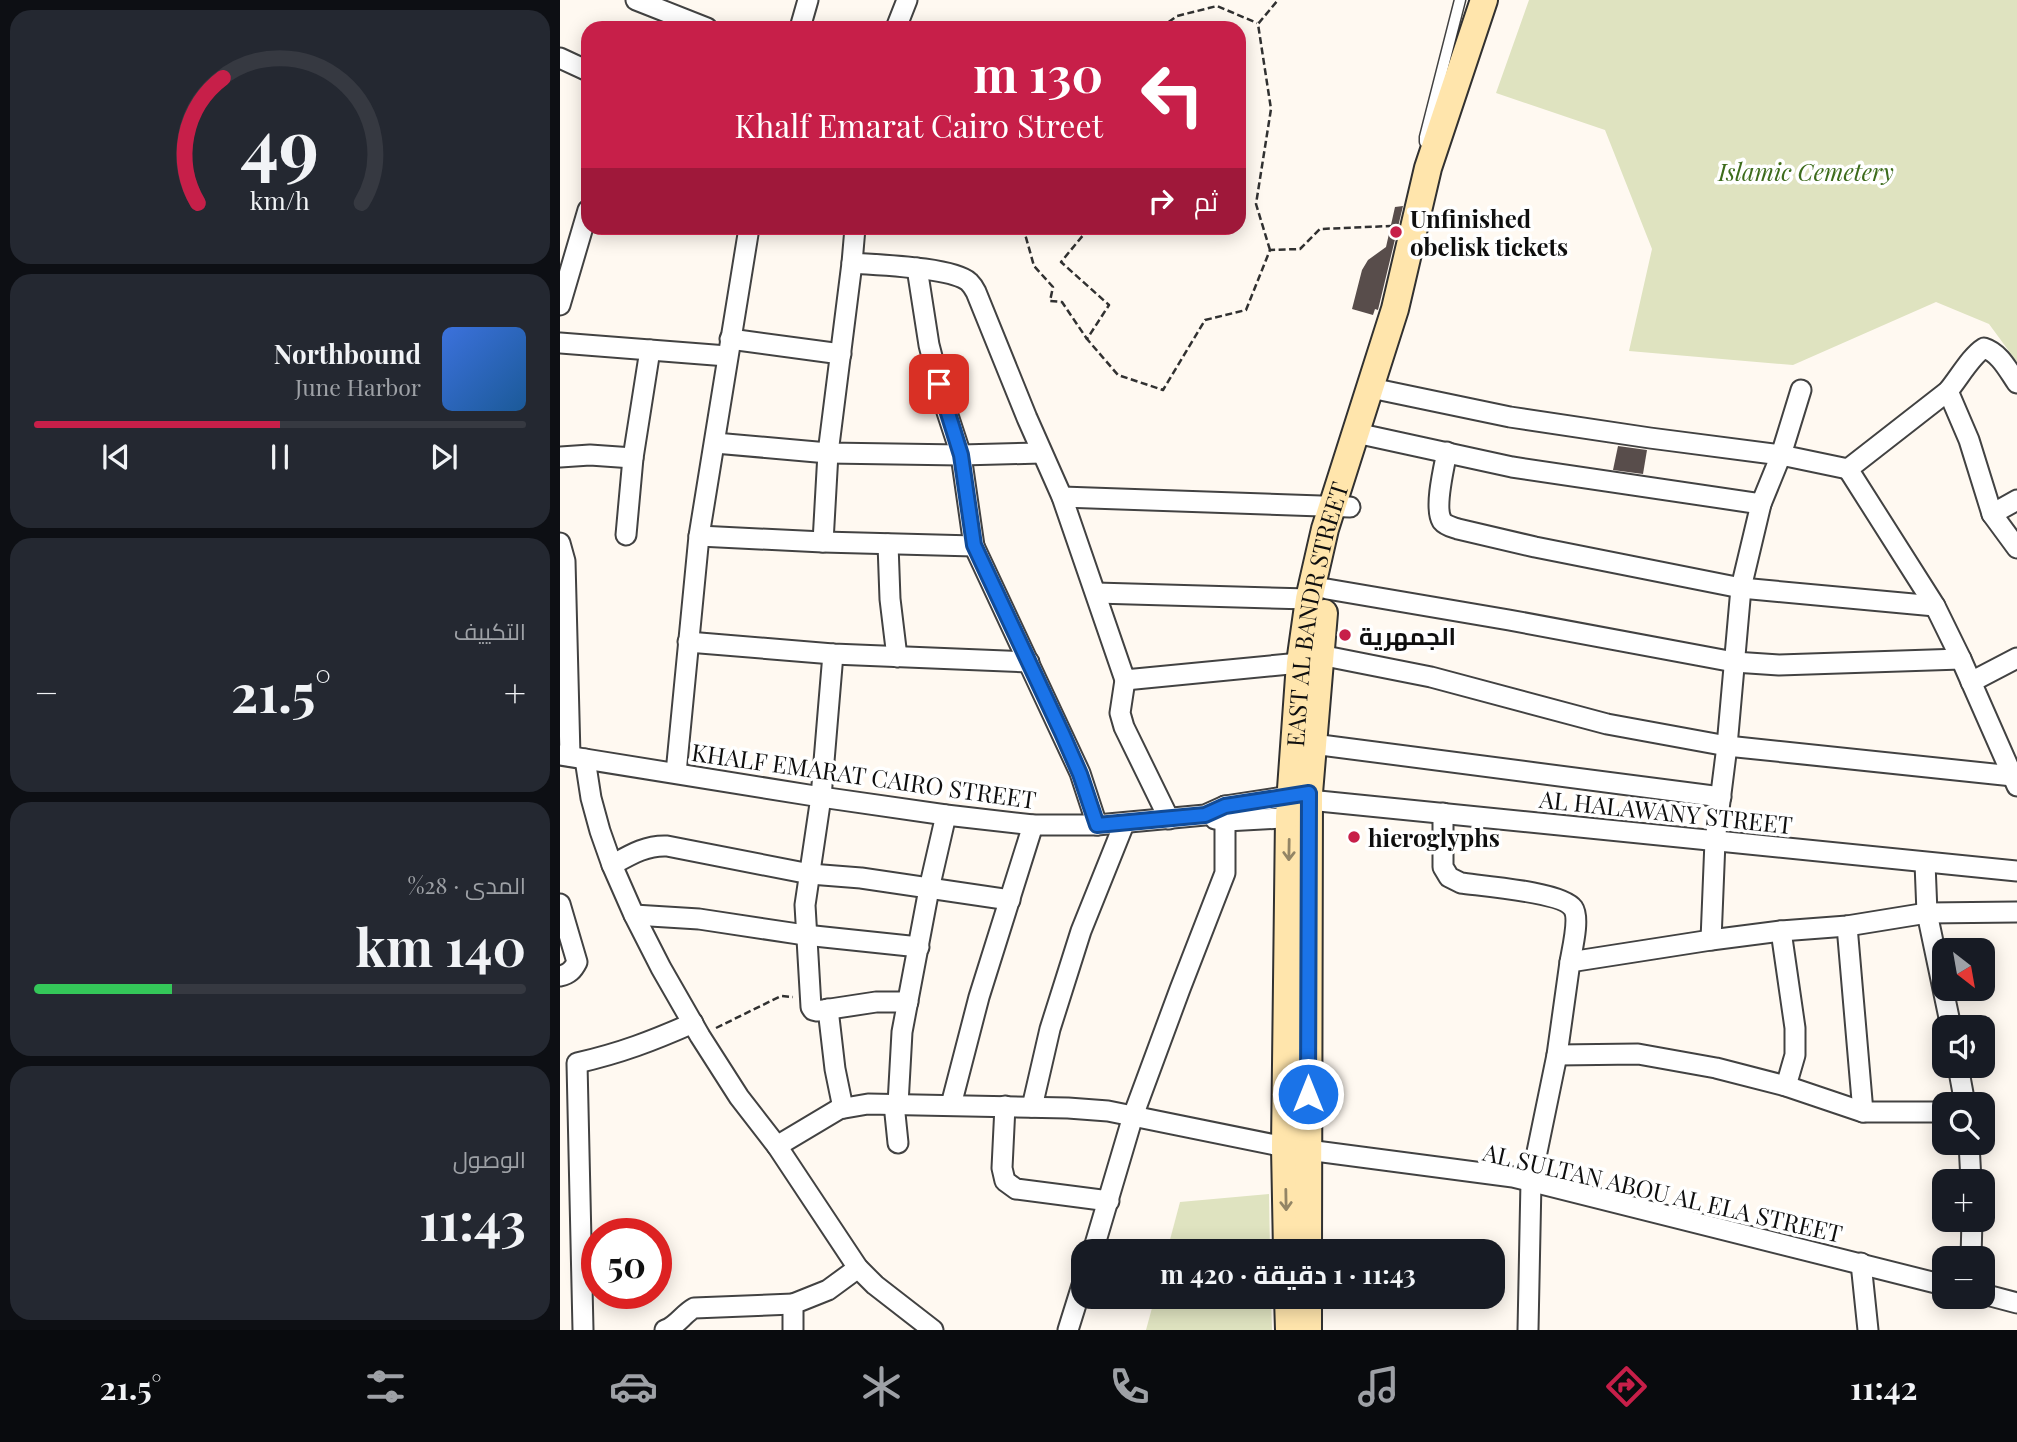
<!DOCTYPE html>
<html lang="ar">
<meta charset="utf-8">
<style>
:root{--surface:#171b24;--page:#242831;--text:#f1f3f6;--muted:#9ea1a6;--line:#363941;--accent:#c71f49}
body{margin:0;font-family:"Playfair Display",Cairo,serif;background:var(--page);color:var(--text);direction:rtl;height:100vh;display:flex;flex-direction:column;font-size:26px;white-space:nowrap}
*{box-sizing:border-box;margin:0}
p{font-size:23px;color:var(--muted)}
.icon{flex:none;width:38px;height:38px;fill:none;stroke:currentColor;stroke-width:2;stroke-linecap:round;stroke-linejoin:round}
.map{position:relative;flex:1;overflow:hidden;direction:ltr}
.details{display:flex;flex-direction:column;gap:10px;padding:10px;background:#0d0f14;width:560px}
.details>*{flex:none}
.guide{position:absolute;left:21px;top:21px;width:665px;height:214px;border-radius:21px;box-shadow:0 4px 18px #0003;direction:rtl;background:#c71f49;color:#fff;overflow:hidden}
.needle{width:46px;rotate:149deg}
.tools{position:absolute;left:1372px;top:938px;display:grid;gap:14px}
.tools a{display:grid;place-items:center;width:63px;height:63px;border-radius:14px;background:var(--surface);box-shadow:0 4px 18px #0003;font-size:35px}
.speed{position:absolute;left:21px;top:1218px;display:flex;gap:14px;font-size:35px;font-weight:700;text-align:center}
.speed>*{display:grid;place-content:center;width:91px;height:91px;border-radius:50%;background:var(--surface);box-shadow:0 4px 18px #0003;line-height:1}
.speed .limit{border:10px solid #d22;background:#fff;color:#111}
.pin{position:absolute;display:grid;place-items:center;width:60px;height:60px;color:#fff;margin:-30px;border-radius:14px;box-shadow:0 4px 10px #0006}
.me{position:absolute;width:77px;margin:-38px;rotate:0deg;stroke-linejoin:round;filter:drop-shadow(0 0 5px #0008)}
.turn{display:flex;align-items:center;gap:24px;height:147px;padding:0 28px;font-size:32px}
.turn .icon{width:91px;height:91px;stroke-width:2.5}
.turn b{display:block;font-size:49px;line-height:60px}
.then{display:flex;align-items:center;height:66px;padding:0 28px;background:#0003;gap:14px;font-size:26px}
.big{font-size:52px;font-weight:700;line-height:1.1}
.details .tile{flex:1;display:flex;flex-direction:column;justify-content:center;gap:10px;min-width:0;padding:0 24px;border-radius:21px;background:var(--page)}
.details .dial{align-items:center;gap:0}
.dial svg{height:182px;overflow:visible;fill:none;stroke:var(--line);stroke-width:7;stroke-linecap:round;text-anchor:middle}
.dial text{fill:var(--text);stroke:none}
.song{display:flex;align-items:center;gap:21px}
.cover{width:84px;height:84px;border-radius:10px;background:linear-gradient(135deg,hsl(220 70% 55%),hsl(210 70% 35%))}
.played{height:7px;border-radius:4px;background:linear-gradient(90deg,var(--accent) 50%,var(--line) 50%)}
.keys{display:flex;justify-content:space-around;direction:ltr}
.heat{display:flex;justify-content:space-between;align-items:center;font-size:38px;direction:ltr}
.charge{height:10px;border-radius:5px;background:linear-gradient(90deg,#34c759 28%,var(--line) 0)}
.trip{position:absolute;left:511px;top:1239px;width:434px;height:70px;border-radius:21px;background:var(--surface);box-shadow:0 4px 18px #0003;font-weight:700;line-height:70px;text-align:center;direction:rtl}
.tabs{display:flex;height:112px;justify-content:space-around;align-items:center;background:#090b0e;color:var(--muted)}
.tabs .icon{width:49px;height:49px}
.tabs .on{color:var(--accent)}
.tabs b{font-size:32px;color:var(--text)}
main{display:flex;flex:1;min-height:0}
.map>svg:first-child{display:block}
.cemetery{fill:#dfe3c0}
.building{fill:#584d4b}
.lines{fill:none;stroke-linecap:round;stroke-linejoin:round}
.lane-casing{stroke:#424242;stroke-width:13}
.street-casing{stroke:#424242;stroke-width:23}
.secondary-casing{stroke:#313131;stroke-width:30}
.path{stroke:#313131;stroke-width:2.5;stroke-dasharray:7 3.5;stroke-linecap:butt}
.lane{stroke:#fff;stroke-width:10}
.street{stroke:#fff;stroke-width:19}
.secondary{stroke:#ffe5ac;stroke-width:26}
.oneway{stroke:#938565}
.route-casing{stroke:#114b97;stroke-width:18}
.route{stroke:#1a73e8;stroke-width:12}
.poi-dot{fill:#c71f49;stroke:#fff;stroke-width:2.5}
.labels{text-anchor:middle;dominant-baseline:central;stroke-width:7;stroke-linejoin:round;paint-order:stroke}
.park-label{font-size:24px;font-style:italic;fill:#3c6b1b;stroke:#fff}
.poi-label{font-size:24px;font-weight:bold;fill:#0f0f0f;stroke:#fff;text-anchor:start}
.street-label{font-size:24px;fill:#0f0f0f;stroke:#fff}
</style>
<main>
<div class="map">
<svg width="1457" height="1330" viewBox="0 0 1457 1330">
<rect width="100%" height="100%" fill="#fff9f1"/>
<!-- cemetery -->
<g class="cemetery">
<path d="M969,0H1457V362L1429,324L1376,302L1233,365L1069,351L1092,249L1045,130L936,93Z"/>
<path d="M709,1194L710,1251H607L620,1202Z"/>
<path d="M595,1297H711L712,1330H586Z"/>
</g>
<!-- building -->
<g class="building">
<path d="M843,206L818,310L815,309L813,315L792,309L802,270L808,260L826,247L835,207Z"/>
<path d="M1058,446L1087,450L1083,474L1053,470Z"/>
</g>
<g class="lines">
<defs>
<path id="lane" d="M865,142V137L900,0"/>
<g id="street">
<path d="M76,0L147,28"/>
<path d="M240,28L248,0"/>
<path d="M336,28L347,0"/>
<path d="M0,58L28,71"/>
<path d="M292,263C317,265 392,267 409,282C412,285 414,288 416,292L467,418L502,497L565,680L740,663"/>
<path d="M357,268L369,345L384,403L401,455L414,546L520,773L537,825"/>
<path d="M0,305L28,210"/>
<path d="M170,339L281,354"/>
<path d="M0,343L167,356"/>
<path d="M811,388L950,417L1090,438L1221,455L1201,504L1181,588L1167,746L1155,841L1151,940"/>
<path d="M1241,390L1221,455L1288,469L1388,391C1399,378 1411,356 1424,348C1440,353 1448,370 1457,383"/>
<path d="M1388,391L1409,440L1432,514L1457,548"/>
<path d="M796,433L952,467L1201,504"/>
<path d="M155,443L268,453L401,455L481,453"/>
<path d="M887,452C884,467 874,508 882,521C886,526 892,527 898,529L975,547L1181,588L1375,606"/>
<path d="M0,457L30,455L73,458"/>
<path d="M1288,469L1375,606L1401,659L1457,786"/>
<path d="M502,497L790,507"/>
<path d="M1432,514L1457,500"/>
<path d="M66,535L73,458L90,350"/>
<path d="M139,536L263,542L414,546"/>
<path d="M263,542L268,453L292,263L295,228"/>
<path d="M0,543L5,561L10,756"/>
<path d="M328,544L330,599L337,657"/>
<path d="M767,589L949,620L1174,662L1219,665L1401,659"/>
<path d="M536,593L749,599"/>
<path d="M128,642L273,654L469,662"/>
<path d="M273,654L261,797L245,905L251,1007L253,1010L257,1011L316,1002H348"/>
<path d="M760,655L871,677L1047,724L1167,746L1453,776"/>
<path d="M565,680L560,713L564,727L609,819"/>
<path d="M1411,682L1457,658"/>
<path d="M753,744L1161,797"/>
<path d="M0,755L261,797L386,815L473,825H537L645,815L665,806L743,794"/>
<path d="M25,759L31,798L40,831L52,865L74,915L101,968L140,1036L179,1097L217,1146L298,1268L315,1285L373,1330"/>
<path d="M116,773L139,536L189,228"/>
<path d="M749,800L1457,871"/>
<path d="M883,813V867L889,877L901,883C922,886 1002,892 1013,908C1020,918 1012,950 1010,962"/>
<path d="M655,819L666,821L740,817"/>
<path d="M1365,863L1367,913L1391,1027"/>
<path d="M52,865C70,855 86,845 107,846L250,874L301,878L450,900"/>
<path d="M0,904L17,962C13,970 9,974 0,976"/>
<path d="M74,915L139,919L245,935L359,947"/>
<path d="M1287,926L1303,1112"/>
<path d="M1221,931L1235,1028V1055L1226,1086"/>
<path d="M268,1009L275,1069L283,1108"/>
<path d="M997,1055L1078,1054L1156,1068L1226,1086L1303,1112H1384"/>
<path d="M1398,1066L1405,1104"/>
<path d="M334,1104L338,1143"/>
<path d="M338,1104L342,1032L369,889L386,815"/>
<path d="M391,1105L419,997L473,825"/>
<path d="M445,1106L442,1168L445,1181L456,1189L549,1201"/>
<path d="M472,1107L490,1029L521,931L564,824"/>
<path d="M1409,1143L1411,1181"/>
<path d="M217,1146L279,1109L308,1104L508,1108L548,1111L725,1147L953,1177L1384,1285"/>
<path d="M533,1251L573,1116L620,989L665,873V806"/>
<path d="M1411,1258L1412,1220"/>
<path d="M1301,1263L1308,1330"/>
<path d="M1423,1294L1457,1303"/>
<path d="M23,1330L17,1063C61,1053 92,1041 133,1023"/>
<path d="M105,1330C117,1326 123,1314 134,1308L233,1304"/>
<path d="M233,1330V1304L268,1290L298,1268"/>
<path d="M508,1330L523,1282"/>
<path d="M968,1330L971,1181L997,1055L1010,962L1151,940L1221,931L1287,926L1367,913L1457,912"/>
</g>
<g id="secondary">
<path id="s1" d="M727,1251L725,1147L729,817L740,663L749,599L765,529L835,309L868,168L924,0"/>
<path d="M748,1251L749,793L764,613"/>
<path d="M728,1297L729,1330"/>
<path d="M748,1297V1330"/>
</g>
</defs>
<!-- lane casing -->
<use href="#lane" class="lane-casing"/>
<!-- street casing -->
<use href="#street" class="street-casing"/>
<!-- secondary casing -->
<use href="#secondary" class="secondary-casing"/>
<!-- path -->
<g class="path">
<path d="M600,28L617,16L657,6L697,23"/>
<path d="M470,228L465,234L474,266L493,287L490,301L502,302L527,339"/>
<path d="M529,228L501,262L549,305L527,339L558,375L603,390L645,320L686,310L710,250L740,249L760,229L831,226"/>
<path d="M710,250L696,204L711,109L698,24L718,0"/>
<path d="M156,1028L221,996L233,997"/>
</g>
<!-- lane -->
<use href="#lane" class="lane"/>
<!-- street -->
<use href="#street" class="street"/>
<!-- secondary -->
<use href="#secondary" class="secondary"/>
</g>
<!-- one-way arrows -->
<defs><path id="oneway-shaft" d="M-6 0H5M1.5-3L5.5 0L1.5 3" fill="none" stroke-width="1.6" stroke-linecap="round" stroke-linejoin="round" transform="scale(1.75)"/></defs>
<g class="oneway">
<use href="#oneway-shaft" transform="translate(729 850) rotate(91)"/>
<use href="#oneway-shaft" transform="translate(726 1200) rotate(89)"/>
</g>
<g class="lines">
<defs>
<path id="route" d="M379,384L401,455L414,545L502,733L520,774L537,825L645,815L665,806L749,793L748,1094"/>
</defs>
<!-- route casing -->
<use href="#route" class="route-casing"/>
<!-- route -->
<use href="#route" class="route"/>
</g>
<!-- markers -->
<g class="poi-dot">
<circle cx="836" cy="232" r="7"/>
<circle cx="785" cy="635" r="7"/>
<circle cx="794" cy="837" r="7"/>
</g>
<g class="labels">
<!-- park labels -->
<g class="park-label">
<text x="1246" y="171">Islamic Cemetery</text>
</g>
<!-- poi labels -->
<g class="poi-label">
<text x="850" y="218">Unfinished<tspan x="850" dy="28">obelisk tickets</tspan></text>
<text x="799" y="635">الجمهرية</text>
<text x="808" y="837">hieroglyphs</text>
</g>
<!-- street labels -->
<g class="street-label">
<text stroke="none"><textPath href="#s1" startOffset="639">EAST AL BANDR STREET</textPath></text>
<text transform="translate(304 775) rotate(8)">KHALF EMARAT CAIRO STREET</text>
<text transform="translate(1106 811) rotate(6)">AL HALAWANY STREET</text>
<text transform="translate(1103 1192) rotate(13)">AL SULTAN ABOU AL ELA STREET</text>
</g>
</g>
</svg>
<div class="tools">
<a><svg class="needle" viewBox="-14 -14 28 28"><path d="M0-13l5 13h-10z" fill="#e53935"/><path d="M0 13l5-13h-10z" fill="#9ea1a6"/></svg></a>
<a><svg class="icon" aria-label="sound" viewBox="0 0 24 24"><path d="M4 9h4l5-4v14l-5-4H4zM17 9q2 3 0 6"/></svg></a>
<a><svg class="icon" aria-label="search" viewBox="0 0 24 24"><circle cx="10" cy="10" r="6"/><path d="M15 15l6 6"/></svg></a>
<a>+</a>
<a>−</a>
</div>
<div class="speed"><div class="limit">50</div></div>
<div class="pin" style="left:379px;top:384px;background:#d93025"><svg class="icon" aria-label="arrive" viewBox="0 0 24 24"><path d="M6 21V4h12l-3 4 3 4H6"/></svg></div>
<svg class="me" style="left:748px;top:1094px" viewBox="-20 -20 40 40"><circle r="17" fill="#1a73e8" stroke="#fff" stroke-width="3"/><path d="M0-11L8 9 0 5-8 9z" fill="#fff"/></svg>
<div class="trip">11:43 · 1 دقيقة · 420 m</div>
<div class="guide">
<div class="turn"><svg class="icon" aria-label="left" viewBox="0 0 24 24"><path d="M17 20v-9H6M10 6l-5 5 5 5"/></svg><div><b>130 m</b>Khalf Emarat Cairo Street</div></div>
<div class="then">ثم<svg class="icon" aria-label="right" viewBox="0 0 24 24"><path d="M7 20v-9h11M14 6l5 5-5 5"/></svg></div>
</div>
</div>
<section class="details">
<div class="tile dial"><svg viewBox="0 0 100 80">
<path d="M14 69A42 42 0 1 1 86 69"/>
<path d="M14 69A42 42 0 0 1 25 14" stroke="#c71f49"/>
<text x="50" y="56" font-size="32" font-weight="700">49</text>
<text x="50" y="72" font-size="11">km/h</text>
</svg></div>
<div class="tile">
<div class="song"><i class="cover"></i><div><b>Northbound</b><p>June Harbor</p></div></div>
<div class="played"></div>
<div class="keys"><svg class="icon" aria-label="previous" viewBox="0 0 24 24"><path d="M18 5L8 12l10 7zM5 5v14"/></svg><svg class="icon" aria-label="pause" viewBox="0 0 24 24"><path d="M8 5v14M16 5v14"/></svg><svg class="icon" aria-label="next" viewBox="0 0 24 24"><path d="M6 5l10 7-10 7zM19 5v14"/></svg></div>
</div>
<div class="tile"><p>التكييف</p>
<div class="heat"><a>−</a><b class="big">21.5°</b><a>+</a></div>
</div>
<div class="tile"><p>المدى · 28%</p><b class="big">140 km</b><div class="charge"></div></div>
<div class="tile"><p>الوصول</p><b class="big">11:43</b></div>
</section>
</main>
<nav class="tabs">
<b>11:42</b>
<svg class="icon on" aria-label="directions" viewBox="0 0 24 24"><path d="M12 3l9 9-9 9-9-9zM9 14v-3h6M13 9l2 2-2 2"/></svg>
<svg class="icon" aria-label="music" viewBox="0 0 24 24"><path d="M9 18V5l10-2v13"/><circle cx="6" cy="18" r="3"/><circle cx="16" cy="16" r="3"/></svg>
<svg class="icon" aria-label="phone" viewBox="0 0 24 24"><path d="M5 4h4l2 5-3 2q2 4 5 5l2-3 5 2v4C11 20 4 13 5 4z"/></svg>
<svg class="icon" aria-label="climate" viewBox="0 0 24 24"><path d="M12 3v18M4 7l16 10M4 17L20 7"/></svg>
<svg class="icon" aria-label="car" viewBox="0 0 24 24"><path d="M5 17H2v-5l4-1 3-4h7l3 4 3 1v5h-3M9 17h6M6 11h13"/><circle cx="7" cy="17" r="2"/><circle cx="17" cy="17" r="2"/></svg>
<svg class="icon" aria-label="filters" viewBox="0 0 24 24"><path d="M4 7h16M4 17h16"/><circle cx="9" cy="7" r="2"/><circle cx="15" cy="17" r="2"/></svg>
<b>21.5°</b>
</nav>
